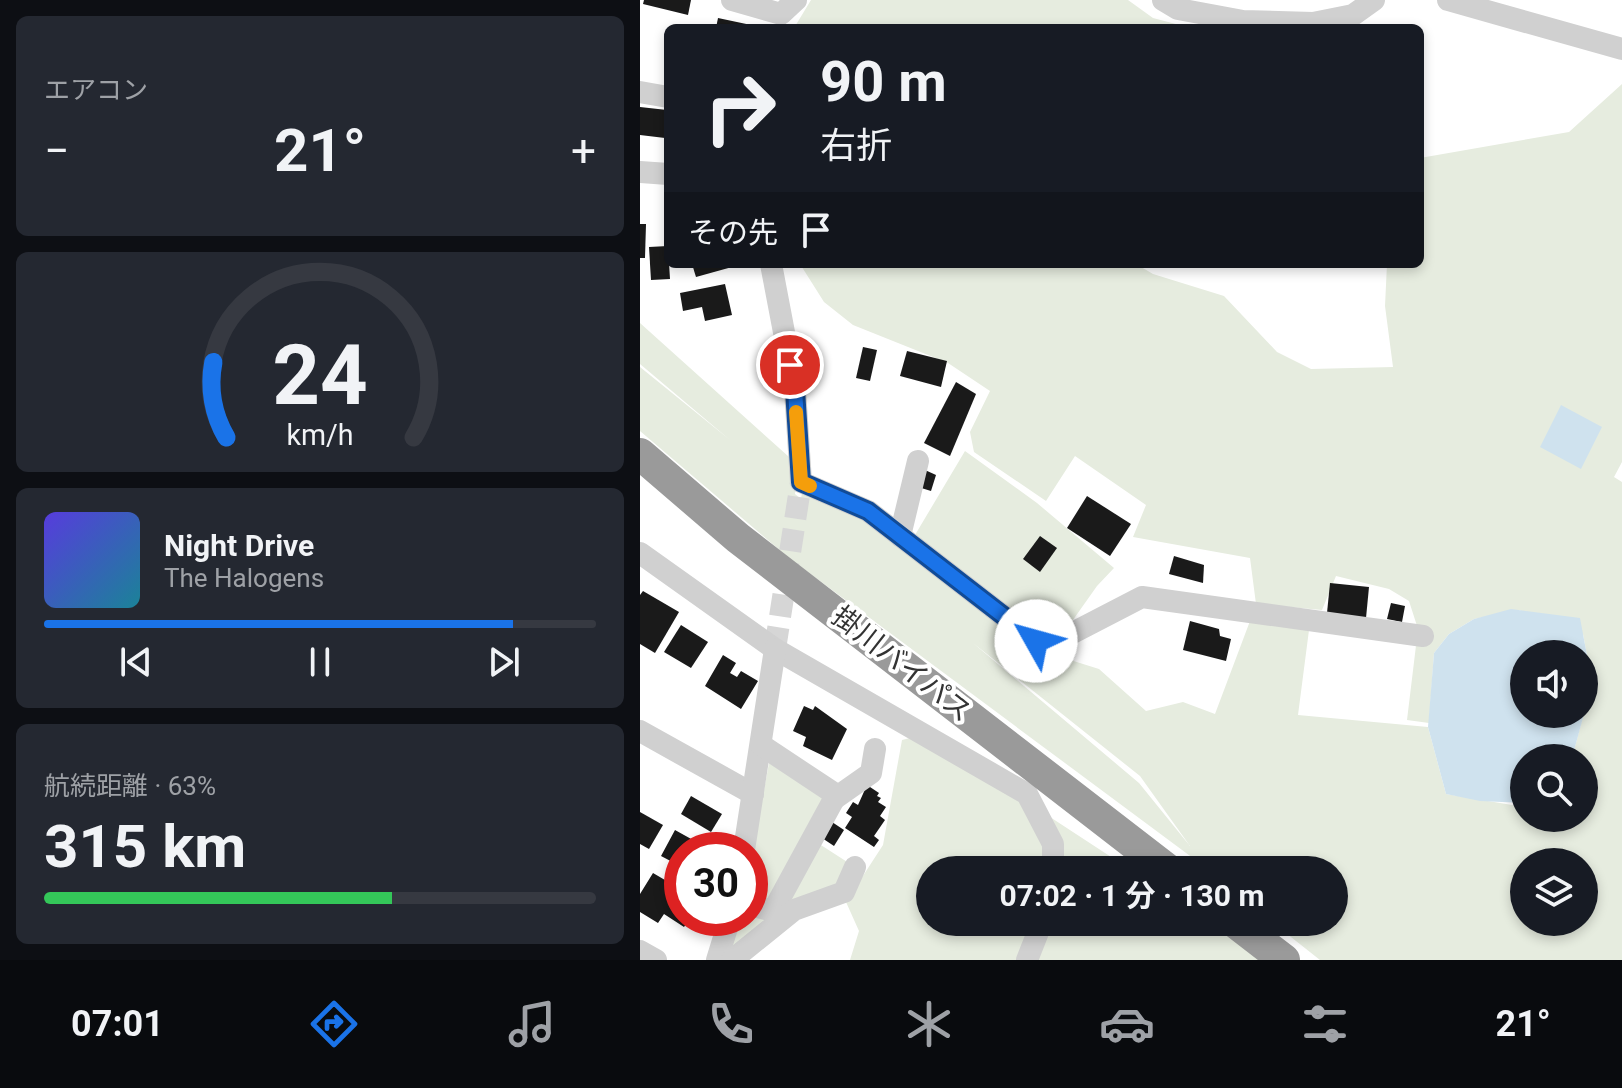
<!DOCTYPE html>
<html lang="ja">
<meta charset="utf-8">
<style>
:root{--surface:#171b24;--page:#242831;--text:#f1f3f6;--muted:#9ea1a6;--line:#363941;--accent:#1a73e8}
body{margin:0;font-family:Roboto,"Noto Sans JP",sans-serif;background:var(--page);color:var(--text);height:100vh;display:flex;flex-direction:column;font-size:30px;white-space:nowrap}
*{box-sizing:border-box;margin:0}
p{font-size:26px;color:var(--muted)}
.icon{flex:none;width:44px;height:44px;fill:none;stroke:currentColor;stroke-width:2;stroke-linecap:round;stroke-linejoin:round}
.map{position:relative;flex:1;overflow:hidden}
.side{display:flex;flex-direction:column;gap:16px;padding:16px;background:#0d0f14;width:640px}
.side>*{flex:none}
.banner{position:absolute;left:24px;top:24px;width:760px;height:244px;border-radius:12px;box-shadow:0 4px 12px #0003;background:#171b24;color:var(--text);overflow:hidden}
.fabs{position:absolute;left:870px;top:640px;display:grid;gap:16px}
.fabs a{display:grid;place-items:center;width:88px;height:88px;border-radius:50%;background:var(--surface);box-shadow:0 4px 12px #0003;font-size:40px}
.speed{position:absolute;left:24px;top:832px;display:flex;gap:16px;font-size:40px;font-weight:700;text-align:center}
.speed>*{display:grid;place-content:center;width:104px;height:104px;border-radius:50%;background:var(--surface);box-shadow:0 4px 12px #0003;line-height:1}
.speed .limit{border:12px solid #d22;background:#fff;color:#111}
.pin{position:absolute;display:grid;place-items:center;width:68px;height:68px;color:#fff;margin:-34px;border:4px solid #fff;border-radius:50%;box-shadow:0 2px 8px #0007}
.me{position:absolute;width:88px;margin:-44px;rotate:308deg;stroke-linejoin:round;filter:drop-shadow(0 0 6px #0008)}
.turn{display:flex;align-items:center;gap:28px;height:168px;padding:0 24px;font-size:36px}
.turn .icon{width:104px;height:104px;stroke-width:2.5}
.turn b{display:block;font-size:56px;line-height:68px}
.then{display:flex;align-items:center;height:76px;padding:0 24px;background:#0003;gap:16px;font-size:30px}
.big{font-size:60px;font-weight:700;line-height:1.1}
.side .card{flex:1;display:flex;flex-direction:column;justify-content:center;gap:12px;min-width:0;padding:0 28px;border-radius:12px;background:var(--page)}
.side .dial{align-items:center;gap:0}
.dial svg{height:208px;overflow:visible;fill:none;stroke:var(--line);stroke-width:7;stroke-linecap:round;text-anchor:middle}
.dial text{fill:var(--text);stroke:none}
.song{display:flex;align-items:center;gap:24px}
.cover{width:96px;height:96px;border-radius:12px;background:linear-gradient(135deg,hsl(250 70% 55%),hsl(190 70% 35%))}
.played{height:8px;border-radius:4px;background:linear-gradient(90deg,var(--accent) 85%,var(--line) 85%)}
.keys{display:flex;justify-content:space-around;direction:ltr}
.heat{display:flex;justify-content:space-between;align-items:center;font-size:44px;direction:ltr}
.charge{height:12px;border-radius:6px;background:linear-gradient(90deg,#34c759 63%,var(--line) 0)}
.trip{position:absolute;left:276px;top:856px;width:432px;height:80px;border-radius:40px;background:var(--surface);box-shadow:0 4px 12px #0003;font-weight:700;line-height:80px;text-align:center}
.dock{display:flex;height:128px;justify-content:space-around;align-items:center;background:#090b0e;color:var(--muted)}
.dock .icon{width:56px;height:56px}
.dock .active{color:var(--accent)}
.dock b{font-size:36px;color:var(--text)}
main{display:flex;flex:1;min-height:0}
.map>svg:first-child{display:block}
.green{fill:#e6ecdf;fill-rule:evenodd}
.water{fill:#cfe2ee}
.building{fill:#1a1a1a}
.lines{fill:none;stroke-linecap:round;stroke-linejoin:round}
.minor-tunnel{stroke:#d6d6d6;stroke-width:22;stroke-dasharray:22 11;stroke-linecap:butt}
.minor{stroke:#d0d0d0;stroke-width:22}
.highway{stroke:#9a9a9a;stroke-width:32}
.route-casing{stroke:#114b97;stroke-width:20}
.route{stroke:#1a73e8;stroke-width:14}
.slow{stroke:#f59e0b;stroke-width:14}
.labels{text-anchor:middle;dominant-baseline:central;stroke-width:8;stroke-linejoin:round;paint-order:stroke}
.street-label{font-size:28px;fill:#333;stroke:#fff}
</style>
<main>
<section class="side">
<div class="card"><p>エアコン</p>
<div class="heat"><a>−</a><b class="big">21°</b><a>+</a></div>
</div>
<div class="card dial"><svg viewBox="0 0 100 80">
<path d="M14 69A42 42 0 1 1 86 69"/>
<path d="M14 69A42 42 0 0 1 9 40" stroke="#1a73e8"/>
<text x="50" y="56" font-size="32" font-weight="700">24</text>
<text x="50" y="72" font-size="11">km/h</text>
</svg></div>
<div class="card">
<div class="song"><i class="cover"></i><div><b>Night Drive</b><p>The Halogens</p></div></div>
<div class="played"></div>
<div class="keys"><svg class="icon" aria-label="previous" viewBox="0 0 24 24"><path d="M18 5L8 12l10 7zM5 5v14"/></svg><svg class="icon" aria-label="pause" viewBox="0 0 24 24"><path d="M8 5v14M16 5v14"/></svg><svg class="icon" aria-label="next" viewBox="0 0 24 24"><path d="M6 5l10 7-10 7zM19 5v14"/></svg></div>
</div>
<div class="card"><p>航続距離 · 63%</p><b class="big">315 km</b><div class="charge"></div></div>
</section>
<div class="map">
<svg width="982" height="960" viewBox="0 0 982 960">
<rect width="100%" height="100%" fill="#fff"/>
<!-- green -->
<g class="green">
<path d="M171,0H488L513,18L551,28H154Z"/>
<path d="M982,84V462L974,477L982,482V960H680L632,922H694V870H569L149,558L0,431V367L90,440L0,364V323L158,465L155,494L161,499L163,486L224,517L392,648L459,669L506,711L543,702L575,714L610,621L669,630L658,715L788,727L806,794L884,807V818H944V758H932L952,682L943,634L879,610L834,619L809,634L794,653L789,723L767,720L778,629L769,601L749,589L696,576L682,610L616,604L610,558L493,537L506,505L435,456L406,501L334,452L330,432L350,391L308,363L213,325L184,302L160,264H496L513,274L584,296L637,352L671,369L753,367L745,306L747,264H780V158L929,132ZM333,643L500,776L550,846L499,783ZM884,862H944V922H884Z"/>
<path d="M325,451L397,503L474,568L457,586L423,634L390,628L275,535Z"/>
<path d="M270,738L375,794L491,870H290V922H570L627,960H210L219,931L206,902L243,845L262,740Z"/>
<path d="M129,763L193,804L170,838L215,867L204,892L89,960L98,918H110V866Z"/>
</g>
<!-- water -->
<g class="water">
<path d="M921,405L962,427L941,469L900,447Z"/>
<path d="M871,609L940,618L952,682L944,713V654H884V714H944L932,758H884V803L840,801L806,794L788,727L794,653L809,634L834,619Z"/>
</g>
<!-- building -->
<g class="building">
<path d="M4,0H51L48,15L3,4Z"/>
<path d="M78,18L111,25V28H76Z"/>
<path d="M0,107L27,110L25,138L0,135Z"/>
<path d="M0,224H6L5,258H0Z"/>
<path d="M28,246L30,279L11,280L9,247Z"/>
<path d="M52,264H92V267L56,277Z"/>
<path d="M85,284L92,315L65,321L62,307L43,311L40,293Z"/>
<path d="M223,347L237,350L230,381L216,378Z"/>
<path d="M267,351L307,361L301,387L260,376Z"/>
<path d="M316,382L336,394L310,456L284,443Z"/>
<path d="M285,470L296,475L291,491L278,487Z"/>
<path d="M447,496L491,524L470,556L427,528Z"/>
<path d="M400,536L417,548L400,572L383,559Z"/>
<path d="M534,556L564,565L563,583L529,574Z"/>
<path d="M690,583L729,587L726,618L687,613Z"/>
<path d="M3,591L39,612L15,653L0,644V595Z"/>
<path d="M751,603L765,606L762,622L747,619Z"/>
<path d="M550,621L579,629L580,636L591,639L586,661L543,650Z"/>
<path d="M41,625L68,642L51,668L24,652Z"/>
<path d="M83,655L96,663L90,673L97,677L101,671L118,681L101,709L65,686Z"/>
<path d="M164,706L173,710L175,706L207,729L192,760L163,746L166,737L153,731Z"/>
<path d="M227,785L239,793L237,796L241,798L238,802L246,807L240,816L245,820L234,836L239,840L234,847L205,828L212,817L206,813L213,802L218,805Z"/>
<path d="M51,796L82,814L71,832L41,814Z"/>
<path d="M0,812L23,825L9,849L0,844Z"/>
<path d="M192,822L204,830L194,846L182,838Z"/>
<path d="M35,830L71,850H42V867L21,856Z"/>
<path d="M13,873L42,890V918H50L44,927L24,914L18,923L0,912V894Z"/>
</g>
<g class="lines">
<!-- minor-tunnel -->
<path class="minor-tunnel" d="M135,649L161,482"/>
<!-- minor -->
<g class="minor">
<path d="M92,0L141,14L156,0"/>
<path d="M523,0L538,9L603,21L673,23L713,15L734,0"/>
<path d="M808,0L982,49"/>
<path d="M0,92L28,97"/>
<path d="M0,172L28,174"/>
<path d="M131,264L155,390L161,482L228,511L396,641H417L502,597L783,636"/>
<path d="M260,536L278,461"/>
<path d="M0,553L135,649L387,794L413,844V870"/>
<path d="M0,731L113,794"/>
<path d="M194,799L231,773L235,749"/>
<path d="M104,850L135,649"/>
<path d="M110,905L133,911L194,799L192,792L121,745"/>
<path d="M0,951L16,960"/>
<path d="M77,960L90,918"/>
<path d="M92,960L154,910L204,892L215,867"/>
<path d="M387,960L402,922"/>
</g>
<!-- highway -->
<g class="highway">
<path d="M0,454L98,538L528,870"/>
<path d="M595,922L644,960"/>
</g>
</g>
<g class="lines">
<defs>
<path id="route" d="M150,365L155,390L161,482L228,511L396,641"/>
</defs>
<!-- route casing -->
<use href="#route" class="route-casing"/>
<!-- route -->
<use href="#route" class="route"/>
<!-- slow -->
<path class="slow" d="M156,412L161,482L170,486"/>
</g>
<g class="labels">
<!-- street labels -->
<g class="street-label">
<text transform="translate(262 664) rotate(38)">掛川バイパス</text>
</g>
</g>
</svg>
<div class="fabs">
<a><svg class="icon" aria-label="sound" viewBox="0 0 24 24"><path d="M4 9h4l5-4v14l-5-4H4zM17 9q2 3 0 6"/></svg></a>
<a><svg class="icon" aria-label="search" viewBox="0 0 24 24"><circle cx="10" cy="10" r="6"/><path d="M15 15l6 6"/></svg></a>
<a><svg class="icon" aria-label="layers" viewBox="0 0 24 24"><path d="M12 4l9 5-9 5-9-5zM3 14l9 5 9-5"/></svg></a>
</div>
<div class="speed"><div class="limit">30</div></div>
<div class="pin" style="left:150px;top:365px;background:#d93025"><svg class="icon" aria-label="arrive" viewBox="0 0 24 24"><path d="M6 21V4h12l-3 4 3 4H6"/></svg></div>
<svg class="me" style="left:396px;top:641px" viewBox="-20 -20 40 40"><circle r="19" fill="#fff"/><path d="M0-13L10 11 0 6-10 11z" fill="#1a73e8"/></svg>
<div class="trip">07:02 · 1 分 · 130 m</div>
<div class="banner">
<div class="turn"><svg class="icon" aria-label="right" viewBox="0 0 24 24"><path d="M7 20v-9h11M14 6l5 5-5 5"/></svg><div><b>90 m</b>右折</div></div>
<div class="then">その先<svg class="icon" aria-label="arrive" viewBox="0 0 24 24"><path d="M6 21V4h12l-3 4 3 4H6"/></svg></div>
</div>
</div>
</main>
<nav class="dock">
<b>07:01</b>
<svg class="icon active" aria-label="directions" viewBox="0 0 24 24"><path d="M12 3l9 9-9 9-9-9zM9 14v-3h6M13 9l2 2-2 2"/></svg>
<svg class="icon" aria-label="music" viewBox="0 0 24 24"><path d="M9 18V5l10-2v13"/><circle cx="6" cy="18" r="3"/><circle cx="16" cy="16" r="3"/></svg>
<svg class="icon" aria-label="phone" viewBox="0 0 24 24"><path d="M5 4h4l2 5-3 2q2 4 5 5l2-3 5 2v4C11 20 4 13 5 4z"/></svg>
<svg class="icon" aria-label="climate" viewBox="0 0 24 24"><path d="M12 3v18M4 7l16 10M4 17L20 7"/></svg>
<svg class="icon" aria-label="car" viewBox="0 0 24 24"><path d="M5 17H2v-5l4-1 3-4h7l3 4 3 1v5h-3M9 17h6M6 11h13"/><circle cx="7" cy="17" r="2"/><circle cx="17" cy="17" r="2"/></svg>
<svg class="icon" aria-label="filters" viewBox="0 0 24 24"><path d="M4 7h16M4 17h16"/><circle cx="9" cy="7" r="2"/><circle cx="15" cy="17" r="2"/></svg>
<b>21°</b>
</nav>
